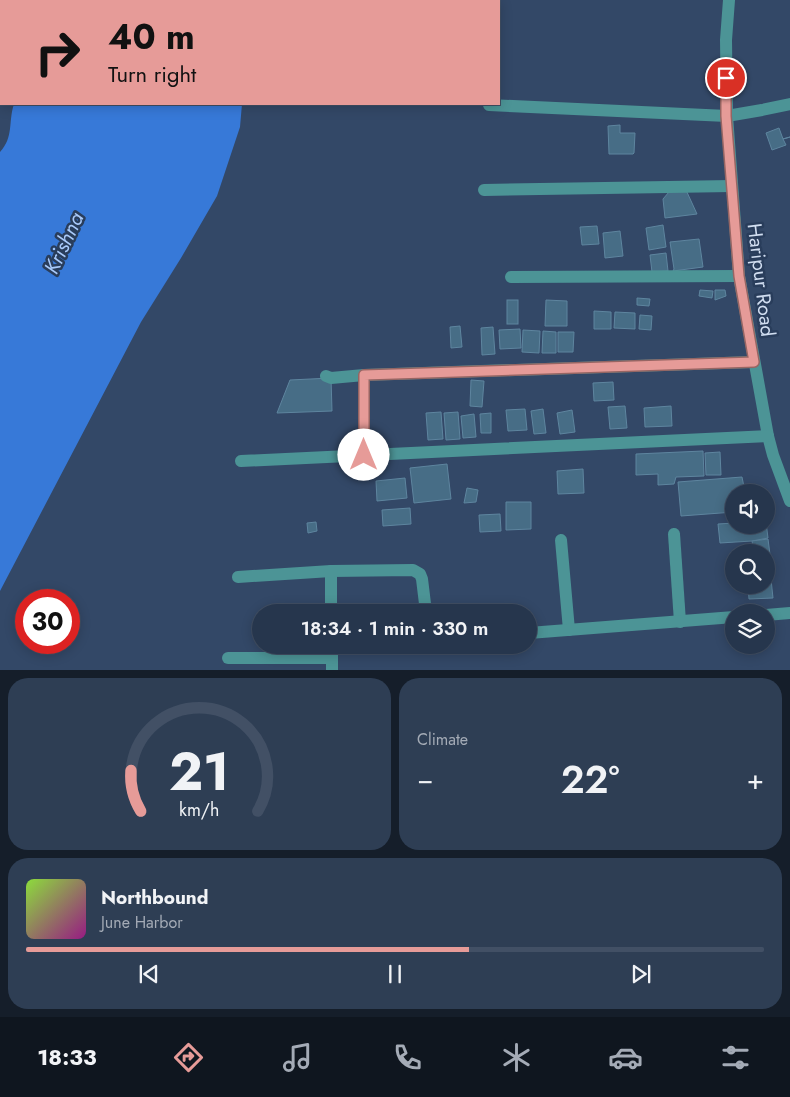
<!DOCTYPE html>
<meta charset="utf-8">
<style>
:root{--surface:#26364d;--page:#2e3e54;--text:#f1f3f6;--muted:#a4abb6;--line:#425065;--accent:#e69b98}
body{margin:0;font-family:Jost,sans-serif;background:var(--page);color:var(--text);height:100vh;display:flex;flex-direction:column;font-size:19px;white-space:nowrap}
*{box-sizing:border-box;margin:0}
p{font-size:16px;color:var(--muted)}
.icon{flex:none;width:28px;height:28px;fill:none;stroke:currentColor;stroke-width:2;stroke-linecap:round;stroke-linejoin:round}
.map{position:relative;height:670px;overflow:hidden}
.sheet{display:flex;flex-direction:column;gap:8px;padding:8px;background:#151e2a;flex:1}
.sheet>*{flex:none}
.hud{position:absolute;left:0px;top:0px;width:500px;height:105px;box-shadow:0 2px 12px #0003,0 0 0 1px var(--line);background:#e69b98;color:#111;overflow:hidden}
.controls{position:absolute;left:725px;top:484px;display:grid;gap:10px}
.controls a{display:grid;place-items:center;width:50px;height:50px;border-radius:50%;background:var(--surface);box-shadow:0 2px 12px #0003,0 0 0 1px var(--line);font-size:25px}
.speed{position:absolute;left:15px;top:589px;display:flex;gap:10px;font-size:25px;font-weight:700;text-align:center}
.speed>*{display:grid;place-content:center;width:65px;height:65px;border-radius:50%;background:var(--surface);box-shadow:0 2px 12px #0003,0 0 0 1px var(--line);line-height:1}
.speed .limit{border:8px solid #d22;background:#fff;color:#111}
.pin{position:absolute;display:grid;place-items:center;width:42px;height:42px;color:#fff;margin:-21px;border:2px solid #fff;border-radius:50%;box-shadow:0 1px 5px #0007}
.me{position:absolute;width:55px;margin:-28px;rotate:0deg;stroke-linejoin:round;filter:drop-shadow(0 0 4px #0008)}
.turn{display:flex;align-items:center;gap:18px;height:105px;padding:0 25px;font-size:22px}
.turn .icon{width:65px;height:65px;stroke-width:2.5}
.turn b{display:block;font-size:35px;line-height:42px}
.big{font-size:38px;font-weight:600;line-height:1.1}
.sheet .tile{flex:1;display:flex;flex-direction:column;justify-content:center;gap:8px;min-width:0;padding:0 18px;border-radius:20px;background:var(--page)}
.sheet .dial{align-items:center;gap:0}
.dial svg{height:130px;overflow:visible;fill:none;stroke:var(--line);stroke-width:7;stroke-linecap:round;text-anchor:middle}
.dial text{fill:var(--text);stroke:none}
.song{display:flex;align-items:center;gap:15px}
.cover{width:60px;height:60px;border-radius:8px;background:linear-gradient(135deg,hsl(90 70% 55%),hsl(310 70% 35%))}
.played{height:5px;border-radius:2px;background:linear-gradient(90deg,var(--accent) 60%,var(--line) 60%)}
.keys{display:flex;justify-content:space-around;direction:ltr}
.heat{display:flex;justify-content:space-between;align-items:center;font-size:28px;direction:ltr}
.sheet .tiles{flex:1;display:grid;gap:8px;grid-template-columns:1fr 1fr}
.tile:last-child{grid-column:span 2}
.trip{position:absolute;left:252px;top:604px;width:285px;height:50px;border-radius:25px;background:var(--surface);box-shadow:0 2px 12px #0003,0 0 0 1px var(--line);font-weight:600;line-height:50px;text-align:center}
.menu{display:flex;height:80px;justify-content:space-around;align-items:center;background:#0f161f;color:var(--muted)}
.menu .icon{width:35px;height:35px}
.menu .active{color:var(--accent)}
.menu b{font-size:22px;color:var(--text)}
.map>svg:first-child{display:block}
.water{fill:#3779d8}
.building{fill:#476d86;stroke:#5e859f}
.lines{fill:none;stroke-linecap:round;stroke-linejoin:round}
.minor{stroke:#4c9496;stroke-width:12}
.route-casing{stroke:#966563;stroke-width:12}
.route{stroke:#e69b98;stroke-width:9}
.labels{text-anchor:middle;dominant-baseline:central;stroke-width:5;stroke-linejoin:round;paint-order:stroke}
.street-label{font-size:20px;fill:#d0ddf0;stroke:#293d5b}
.water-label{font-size:21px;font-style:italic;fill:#a9cafa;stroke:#293d5b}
</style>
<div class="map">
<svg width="790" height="670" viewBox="0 0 790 670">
<rect width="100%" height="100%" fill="#334867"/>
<!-- water -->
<path class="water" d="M14,104H242L240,127L217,196L181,258L141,322L0,591V152C14,137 8,122 14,104Z"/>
<!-- building -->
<g class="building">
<path d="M620,125V133H635L634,153L633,154H609L608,126Z"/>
<path d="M779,128L783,139L790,137L783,139L786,145L772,150L766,133Z"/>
<path d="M686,190L697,214L665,218L663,199L669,192Z"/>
<path d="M663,225L666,247L649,250L646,228Z"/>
<path d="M597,226L599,244L582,245L580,227Z"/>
<path d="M620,231L623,256L605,258L603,233Z"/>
<path d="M699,239L703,267L673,271L674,269L670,242Z"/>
<path d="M666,253L668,271L652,272L650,255Z"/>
<path d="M700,290L713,291L712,298L699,296Z"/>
<path d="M715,290H725L726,296L715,300Z"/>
<path d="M637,298L650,299L649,306L637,305Z"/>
<rect x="507" y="300" width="11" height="24"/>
<path d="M546,300L567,301V326H545Z"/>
<path d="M594,311L611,312V329H594Z"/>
<path d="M615,312L635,313V329L614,328Z"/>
<path d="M640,315L652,316L651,330L639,329Z"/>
<path d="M460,326L462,347L451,348L450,327Z"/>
<path d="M493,327L495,354L482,355L481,328Z"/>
<path d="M520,329L521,348L500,349L499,330Z"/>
<path d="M523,330L540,331L539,353L522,352Z"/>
<path d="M543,331L556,332V353H542Z"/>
<path d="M558,332H574L573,352H558Z"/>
<path d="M331,378L332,411L277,413L290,380Z"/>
<path d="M471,380L484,381L482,407L470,406Z"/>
<path d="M613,382L614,400L594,401L593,383Z"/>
<path d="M625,406L627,428L610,429L608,407Z"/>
<path d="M671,406L672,426L645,427L644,408Z"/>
<path d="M525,409L527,430L508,431L506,410Z"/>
<path d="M543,409L546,433L534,434L531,411Z"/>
<path d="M572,410L575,432L560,434L557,413Z"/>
<path d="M441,412L443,439L428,440L426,413Z"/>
<path d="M458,412L460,439L446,440L444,413Z"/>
<path d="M491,413V433H481L480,414Z"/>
<path d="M474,414L476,437L463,438L461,416Z"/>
<path d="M703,451L704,476L676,477L674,484L658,485V474L636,475V454Z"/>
<path d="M720,452L721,475H706L705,453Z"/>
<path d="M447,464L451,499L414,503L410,468Z"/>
<path d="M583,469L584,493L558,494L557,471Z"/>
<path d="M742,477L745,492H734V512L681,516L678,482Z"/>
<path d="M405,478L407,498L377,501L376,481Z"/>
<path d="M467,488L478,490L476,502L464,503Z"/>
<path d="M506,502H531V529L506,530Z"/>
<path d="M410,508L411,524L383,526L382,510Z"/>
<path d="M500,514L501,531L480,532L479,515Z"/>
<path d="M316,522L317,531L308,533L307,523Z"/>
<path d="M766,522L768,538L752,541L720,543L718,524L734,523V525H766Z"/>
<path d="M768,539L772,570L766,571V552H748H754L752,541Z"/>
<path d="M771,579L773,598L749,599L748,585H766V580Z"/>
</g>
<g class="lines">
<!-- minor -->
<g class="minor">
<path d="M729,0L726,40L727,116L739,276L768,436L773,455L790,501"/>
<path d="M489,105L727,116L762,110L790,104"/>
<path d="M484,190L732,186"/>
<path d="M511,277L739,276"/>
<path d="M364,375V455"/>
<path d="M326,376L331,378L364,375L753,362"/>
<path d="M241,461L768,436"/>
<path d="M674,534L680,622"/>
<path d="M561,540L569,630"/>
<path d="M331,571V612"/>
<path d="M238,577L331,571L413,570L420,574L422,579L426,612"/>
<path d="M766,615L790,613"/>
<path d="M529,633L734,617"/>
<path d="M332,645V670"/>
<path d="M228,658H332"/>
</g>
</g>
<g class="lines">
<defs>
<path id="route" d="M364,455V375L754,362L739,276L726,116V78"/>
</defs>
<!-- route casing -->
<use href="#route" class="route-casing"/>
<!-- route -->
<use href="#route" class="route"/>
</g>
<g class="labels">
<!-- street labels -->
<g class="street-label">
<text transform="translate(761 280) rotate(83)">Haripur Road</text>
</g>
<!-- water labels -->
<g class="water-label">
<text transform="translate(64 243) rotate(-65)">Krishna</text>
</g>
</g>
</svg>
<div class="controls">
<a><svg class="icon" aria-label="sound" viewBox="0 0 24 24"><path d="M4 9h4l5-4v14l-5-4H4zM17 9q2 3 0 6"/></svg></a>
<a><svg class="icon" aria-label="search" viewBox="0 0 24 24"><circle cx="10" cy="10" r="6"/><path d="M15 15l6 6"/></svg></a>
<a><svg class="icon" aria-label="layers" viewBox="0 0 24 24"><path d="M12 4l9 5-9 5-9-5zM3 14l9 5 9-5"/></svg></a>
</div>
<div class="speed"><div class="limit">30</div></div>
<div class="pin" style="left:726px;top:78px;background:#d93025"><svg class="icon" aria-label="arrive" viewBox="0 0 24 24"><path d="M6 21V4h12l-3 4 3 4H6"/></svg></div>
<svg class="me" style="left:364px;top:455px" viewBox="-20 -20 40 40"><circle r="19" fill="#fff"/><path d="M0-13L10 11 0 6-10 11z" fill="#e69b98"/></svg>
<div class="trip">18:34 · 1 min · 330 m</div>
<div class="hud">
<div class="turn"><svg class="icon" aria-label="right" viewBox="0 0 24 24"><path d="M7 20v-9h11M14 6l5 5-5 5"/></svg><div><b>40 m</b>Turn right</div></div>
</div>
</div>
<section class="sheet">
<div class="tiles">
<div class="tile dial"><svg viewBox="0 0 100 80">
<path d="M14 69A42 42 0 1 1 86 69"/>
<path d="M14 69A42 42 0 0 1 8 44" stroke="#e69b98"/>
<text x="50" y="56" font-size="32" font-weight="700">21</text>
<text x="50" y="72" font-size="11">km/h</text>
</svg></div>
<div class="tile"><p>Climate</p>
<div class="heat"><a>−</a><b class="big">22°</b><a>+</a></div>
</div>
<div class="tile">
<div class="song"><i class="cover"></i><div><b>Northbound</b><p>June Harbor</p></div></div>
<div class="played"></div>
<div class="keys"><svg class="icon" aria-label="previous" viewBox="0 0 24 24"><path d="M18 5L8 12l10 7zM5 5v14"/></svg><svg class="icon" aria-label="pause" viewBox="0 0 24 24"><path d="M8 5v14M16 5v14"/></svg><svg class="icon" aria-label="next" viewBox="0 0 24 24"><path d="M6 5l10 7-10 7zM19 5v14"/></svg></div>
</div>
</div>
</section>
<nav class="menu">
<b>18:33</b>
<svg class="icon active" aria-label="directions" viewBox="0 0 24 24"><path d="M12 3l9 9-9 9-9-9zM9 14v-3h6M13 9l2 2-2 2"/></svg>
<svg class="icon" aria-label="music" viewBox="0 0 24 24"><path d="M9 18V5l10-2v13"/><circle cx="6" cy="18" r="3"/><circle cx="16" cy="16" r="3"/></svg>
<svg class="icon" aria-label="phone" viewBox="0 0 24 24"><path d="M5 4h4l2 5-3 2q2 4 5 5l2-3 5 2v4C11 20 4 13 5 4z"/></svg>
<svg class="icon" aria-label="climate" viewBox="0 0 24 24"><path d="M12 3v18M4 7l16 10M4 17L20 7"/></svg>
<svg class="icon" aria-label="car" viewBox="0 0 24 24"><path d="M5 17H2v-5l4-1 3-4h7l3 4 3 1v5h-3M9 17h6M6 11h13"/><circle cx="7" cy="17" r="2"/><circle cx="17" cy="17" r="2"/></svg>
<svg class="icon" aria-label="filters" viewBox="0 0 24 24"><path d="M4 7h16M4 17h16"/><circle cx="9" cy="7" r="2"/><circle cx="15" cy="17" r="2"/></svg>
</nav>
